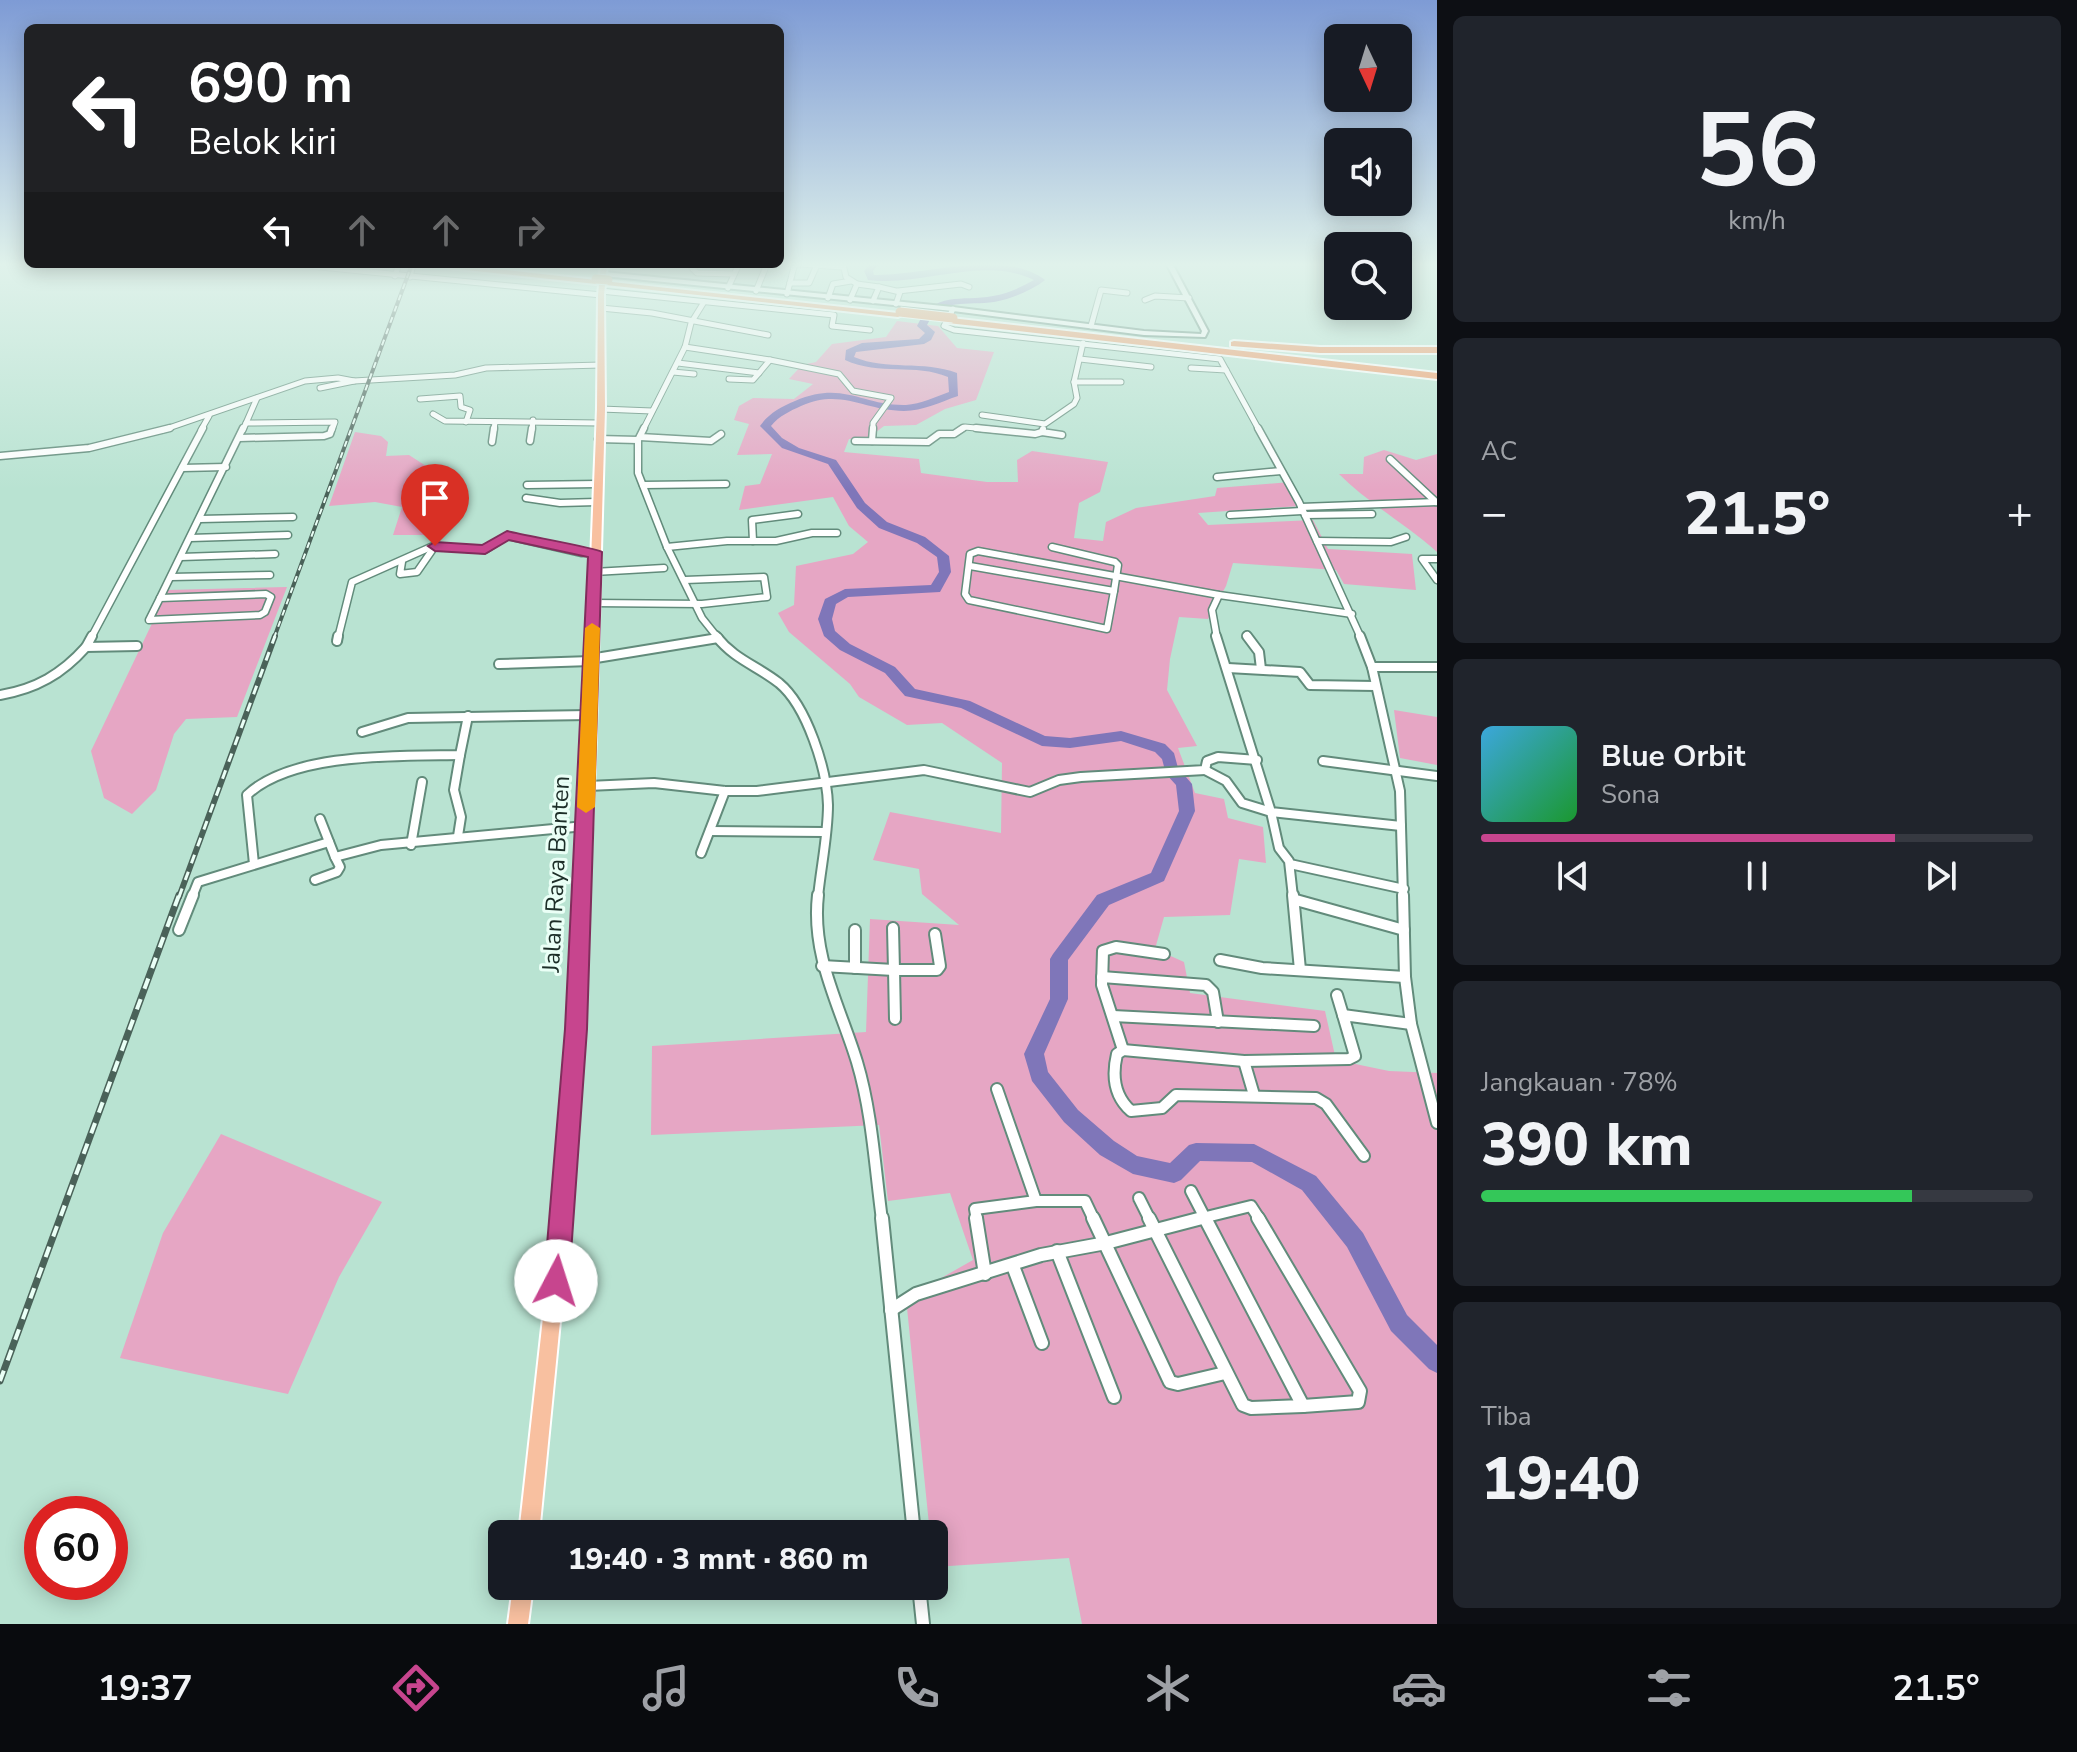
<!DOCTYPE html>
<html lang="id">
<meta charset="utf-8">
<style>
:root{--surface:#171b24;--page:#20242c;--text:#f1f3f6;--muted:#9ea1a6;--line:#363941;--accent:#c7458e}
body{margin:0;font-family:"Nunito Sans",sans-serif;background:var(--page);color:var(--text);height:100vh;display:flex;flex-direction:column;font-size:30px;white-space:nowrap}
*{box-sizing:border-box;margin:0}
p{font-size:26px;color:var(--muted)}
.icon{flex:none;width:44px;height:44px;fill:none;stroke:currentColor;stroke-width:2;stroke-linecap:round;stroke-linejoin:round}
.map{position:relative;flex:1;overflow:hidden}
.sheet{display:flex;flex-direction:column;gap:16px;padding:16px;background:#0d0f14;width:640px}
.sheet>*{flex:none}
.top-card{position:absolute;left:24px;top:24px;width:760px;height:244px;border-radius:12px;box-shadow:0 4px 20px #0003;background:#202124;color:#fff;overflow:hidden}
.needle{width:52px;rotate:176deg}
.controls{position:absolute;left:1324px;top:24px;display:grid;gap:16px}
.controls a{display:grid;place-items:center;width:88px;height:88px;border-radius:12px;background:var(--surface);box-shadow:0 4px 20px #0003;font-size:40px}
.speed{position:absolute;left:24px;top:1496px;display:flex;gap:16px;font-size:40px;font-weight:700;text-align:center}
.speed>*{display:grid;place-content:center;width:104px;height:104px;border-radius:50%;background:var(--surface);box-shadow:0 4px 20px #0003;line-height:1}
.speed .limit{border:12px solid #d22;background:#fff;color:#111}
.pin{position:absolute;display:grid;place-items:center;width:68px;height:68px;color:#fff;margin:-82px -34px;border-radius:50% 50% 50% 0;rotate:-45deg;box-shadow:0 0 8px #0007}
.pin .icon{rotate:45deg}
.me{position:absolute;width:88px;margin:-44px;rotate:5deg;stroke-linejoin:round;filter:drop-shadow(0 0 6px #0008)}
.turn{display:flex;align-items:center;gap:28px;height:168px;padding:0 32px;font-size:36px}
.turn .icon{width:104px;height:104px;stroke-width:2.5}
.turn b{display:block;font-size:56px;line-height:68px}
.lanes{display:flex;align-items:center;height:76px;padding:0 32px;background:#0003;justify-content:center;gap:40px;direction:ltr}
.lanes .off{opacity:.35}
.big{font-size:60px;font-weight:800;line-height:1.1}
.sheet .card{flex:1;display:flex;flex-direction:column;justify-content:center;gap:12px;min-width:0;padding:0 28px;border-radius:12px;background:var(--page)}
.sheet .dial{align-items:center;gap:0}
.dial b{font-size:104px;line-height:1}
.song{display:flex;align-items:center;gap:24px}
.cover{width:96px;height:96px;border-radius:12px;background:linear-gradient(135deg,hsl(200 70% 55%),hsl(130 70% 35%))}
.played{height:8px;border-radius:4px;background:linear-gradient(90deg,var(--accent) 75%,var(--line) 75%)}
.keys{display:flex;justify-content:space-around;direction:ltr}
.heat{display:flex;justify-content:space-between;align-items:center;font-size:44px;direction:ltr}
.charge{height:12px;border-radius:6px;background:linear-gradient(90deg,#34c759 78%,var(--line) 0)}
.trip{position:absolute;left:488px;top:1520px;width:460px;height:80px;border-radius:12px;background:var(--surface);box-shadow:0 4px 20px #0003;font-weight:800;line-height:80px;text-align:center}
.dock{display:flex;height:128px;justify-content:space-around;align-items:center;background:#090b0e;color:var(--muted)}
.dock .icon{width:56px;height:56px}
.dock .current{color:var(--accent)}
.dock b{font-size:36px;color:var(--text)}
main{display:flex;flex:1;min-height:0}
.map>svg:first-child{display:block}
.green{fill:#e6a6c4}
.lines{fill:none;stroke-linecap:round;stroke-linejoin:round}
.river{fill:#7f76b9;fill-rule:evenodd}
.street-far4-casing{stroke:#628b7b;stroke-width:7}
.street-far3-casing{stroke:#628b7b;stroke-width:9}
.street-far2-casing{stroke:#628b7b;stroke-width:12}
.street-far1-casing{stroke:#628b7b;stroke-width:14}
.street-casing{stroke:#628b7b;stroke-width:16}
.secondary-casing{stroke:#628b7b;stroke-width:4}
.primary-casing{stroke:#fff;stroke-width:4}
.highway-casing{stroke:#fff;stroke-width:4}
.street-far4{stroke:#fff;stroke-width:5}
.street-far3{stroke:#fff;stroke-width:6}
.street-far2{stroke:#fff;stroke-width:8}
.street-far1{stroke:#fff;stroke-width:10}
.street{stroke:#fff;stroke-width:12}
.secondary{fill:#fff;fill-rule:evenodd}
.primary{fill:#f8c0a0;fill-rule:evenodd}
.highway{fill:#f49661;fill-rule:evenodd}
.rail-far2-casing{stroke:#4a6259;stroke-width:4}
.rail-far1-casing{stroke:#4a6259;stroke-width:6}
.rail-casing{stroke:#4a6259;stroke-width:7}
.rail-far2{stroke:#eafff6;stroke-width:2;stroke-dasharray:6;stroke-linecap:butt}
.rail-far1{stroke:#eafff6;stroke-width:3;stroke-dasharray:9;stroke-linecap:butt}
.rail{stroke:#eafff6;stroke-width:4;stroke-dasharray:11;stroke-linecap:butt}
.highway-bridge-casing{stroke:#fff;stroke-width:11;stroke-linecap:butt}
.highway-bridge{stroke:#f49661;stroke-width:9}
.route{fill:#c7458e;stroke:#812d5c;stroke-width:2}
.slow{fill:#f59e0b}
.labels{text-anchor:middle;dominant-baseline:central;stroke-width:6;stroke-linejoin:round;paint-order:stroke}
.street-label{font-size:24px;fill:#1d2e28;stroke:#eafff6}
</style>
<main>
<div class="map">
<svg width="1437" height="1624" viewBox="0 0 1437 1624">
<rect width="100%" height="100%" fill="#b9e3d2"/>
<!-- green -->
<g class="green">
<path d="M897,321L938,326L957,348L994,352L976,400L945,409L916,425L884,426L867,439H849L844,452L919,459L921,473L987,482H1018L1017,460L1032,451L1108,462L1100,492L1079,503L1074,538L1103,541L1106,522L1136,508L1215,496L1217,488L1290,482L1301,506L1198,513L1208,525L1313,520L1328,549L1412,554L1416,590L1344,584L1336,570L1233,563L1226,586L1208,619L1179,617L1170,659L1167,690L1197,746L1178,748L1195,793L1224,799L1228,818L1263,827L1266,863L1239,859L1230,915L1164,917L1155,949L1184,962L1190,993L1325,1011L1336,1060L1389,1071L1437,1073V1624H1082L1069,1558L934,1567V1534H930L906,1298L973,1260L950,1193L888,1201L879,1125L651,1135L652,1046L866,1032L870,919L959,925L922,894L919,869L873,860L890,812L1001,833L1002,763L942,723L907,725L859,697L850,684L789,632L778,613L794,605L796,566L853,554L868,542L849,526L833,497L739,510L745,486L760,484L772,454L737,455L749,424L734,420L739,406L753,398L794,399L813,384L789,379L802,365L816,362L832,344L886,337Z"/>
<path d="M355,432L381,436L388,442L386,456L409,455L457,486H466L438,535H393L402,507L375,502L329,506Z"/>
<path d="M1384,450L1416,460L1437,454V552C1406,524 1369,504 1339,474H1363L1364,457Z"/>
<path d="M287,587L237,717L186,719L174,734L156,790L132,814L104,798L91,751L168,590Z"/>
<path d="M1394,710L1437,717V765L1400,758Z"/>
<path d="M221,1134L382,1202L339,1277L288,1394L120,1358L163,1233Z"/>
</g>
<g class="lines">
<!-- river -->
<path class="river" d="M871,263H880L873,271L874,275C925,276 1002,248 1045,280C1031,291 1011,299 994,302C968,306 940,297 927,325L935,332L931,340L924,344L856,352L854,357C887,371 923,360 957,373L958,396C940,402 923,411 904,411C864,411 842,388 801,406C790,411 779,416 771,426L782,438L799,448L836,460L865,503L887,522L925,537L949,556L951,572L940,592L848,597L836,604L832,619L835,631L850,644L895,667L915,689L970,701L1045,736L1070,738L1121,731L1165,744L1174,753L1178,768L1192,784L1195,811L1164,881L1109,905L1068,960V999L1044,1054L1048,1072L1078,1110L1114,1141L1137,1156L1170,1163L1189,1145L1196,1143L1254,1144L1316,1176L1363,1233L1407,1315L1437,1345V1373L1429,1369L1391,1331L1347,1247L1302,1190L1252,1162L1200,1161L1181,1180L1174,1183L1133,1174L1100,1155L1064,1122L1032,1081L1024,1054L1050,999V959L1053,954L1097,895L1151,873L1179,811L1176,785L1166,774L1162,759L1155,752L1121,741L1070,748L1042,746L961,708L905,696L885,673L840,650L824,636L818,619L825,599L845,589L931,585L939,572L937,557L917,543L879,528L857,508L828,464L782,448L760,426C769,413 781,407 795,401C844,380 861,406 906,405C921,404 935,397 949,392L948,377C915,363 880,376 845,360L846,350L862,343L919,339L925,333L917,326C934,290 961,302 993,296C1008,294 1021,287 1034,280C982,255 923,287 868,280L864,271Z"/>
<defs>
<g id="street-far4">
<path d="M787,263L842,267"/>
<path d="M291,264L601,295"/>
<path d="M694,264L692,268L697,273L733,274"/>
<path d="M843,264L846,277L857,284L850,300"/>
<path d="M395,276L399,264"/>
<path d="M410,277L413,264"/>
<path d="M790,283H809L817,265"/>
<path d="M857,284L879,287L873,301"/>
<path d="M879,287L900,292L896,304"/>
<path d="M728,288L739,264"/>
<path d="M601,291L834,315L832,326L870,330"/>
<path d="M756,291L767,264"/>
<path d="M898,291L961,284L969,287"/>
<path d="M787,294L795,263"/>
<path d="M828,298L833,284L851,281"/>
<path d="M1145,300L1155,296L1189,298"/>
<path d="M601,308L652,313L768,335"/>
<path d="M953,309L944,326L954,330L1220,359L1259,430"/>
<path d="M1091,326L1101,290L1127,293"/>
<path d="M685,347L770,360L753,380L729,379"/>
<path d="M1080,359L1151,367"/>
<path d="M770,360L839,374L853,391L891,398L873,423V430"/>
<path d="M678,363L759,373"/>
<path d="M1191,368L1226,370"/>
<path d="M673,372L694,374"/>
<path d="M1074,382H1121"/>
<path d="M320,388L354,381L455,375L486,368L601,365"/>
<path d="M420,399L460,396L461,407L470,410L466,422"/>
<path d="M601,409L652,411"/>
<path d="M433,414L445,421L598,423"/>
<path d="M982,415L1045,424L1074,404L1077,398L1074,382L1083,343"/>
<path d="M246,423L335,422L332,430"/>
<path d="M163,430L305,381L338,378L354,381"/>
<path d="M201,430L209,416"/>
<path d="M243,430L257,398"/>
<path d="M494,430L495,422"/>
<path d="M532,430L533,420"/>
<path d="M643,430L685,347L691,323L704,302"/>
<path d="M960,430L965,427L996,430"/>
</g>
<g id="street-far3">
<path d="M644,428L638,440V473L667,547L702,618L718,638"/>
<path d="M976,428L1035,434L1042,432"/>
<path d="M1258,428L1299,502L1361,638"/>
<path d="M1043,429L1042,432L1062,435"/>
<path d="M640,437L711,441L721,434"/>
<path d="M239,438L324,436L330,434L332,428"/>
<path d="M598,439L638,440"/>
<path d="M530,441L532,428"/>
<path d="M855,441L928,442L939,434H954L963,428"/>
<path d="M872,441L873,428"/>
<path d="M492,442L494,428"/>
<path d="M0,456L89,448L170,428"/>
<path d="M1390,459L1436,502"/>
<path d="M182,468L226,467"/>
<path d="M1217,477L1281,471"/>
<path d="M527,485L597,484"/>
<path d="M643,485L726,484"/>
<path d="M526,498L560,503L597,502"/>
<path d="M1301,507L1437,502"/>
<path d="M1230,515L1302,511"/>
<path d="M1305,515L1372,514"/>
<path d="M200,519L293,517"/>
<path d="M190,538L288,535"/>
<path d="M753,541L752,520L798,514"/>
<path d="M1317,541L1391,542L1406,537"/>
<path d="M667,547L727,541H776L812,533H837"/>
<path d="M181,557L275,554"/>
<path d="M1437,559H1422L1437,580"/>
<path d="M402,562L400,574L417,572L435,546"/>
<path d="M970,566L1114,591L1118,565L1115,562L1052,547"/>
<path d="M594,572L664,568"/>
<path d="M171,577L270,575"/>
<path d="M1114,591L1107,629L969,600L965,594L970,554L978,551L1219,595L1352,614"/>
<path d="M266,594L271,597L265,612L260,615L149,620L160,598Z"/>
<path d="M160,598L243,428"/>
<path d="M593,603L702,604L767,597L764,577L685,580"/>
<path d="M1247,635L1249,638"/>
<path d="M91,638L203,428"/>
<path d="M338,638L352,582L433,546L485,550L507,536L582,553L595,552"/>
<path d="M1217,638L1212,610L1219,595"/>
</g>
<g id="street-far2">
<path d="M92,636L86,647L137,646"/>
<path d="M716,636C735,660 756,665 779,683C807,706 827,770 828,805C828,835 821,867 818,897"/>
<path d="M1216,636L1271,812L1401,826"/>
<path d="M1247,636L1259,652L1261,669"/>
<path d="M1360,636L1372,667L1400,791L1403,897"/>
<path d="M337,641L338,636"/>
<path d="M590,659L718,638"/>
<path d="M499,664L591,661"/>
<path d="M1372,667H1437"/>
<path d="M1228,668L1300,672L1310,685L1375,686"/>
<path d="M0,695C36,689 62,674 86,647"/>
<path d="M362,732L408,718L589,715"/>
<path d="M1323,761L1437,776"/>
<path d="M1205,770L1226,781L1242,803L1271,812L1279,848L1289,861L1293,897"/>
<path d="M588,786L654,783L725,791H757L924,770L1030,792L1059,780L1081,777L1205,770L1207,761L1218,757L1257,760"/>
<path d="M320,819L335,857L381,845L585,826"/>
<path d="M710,831L824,832"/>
<path d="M458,836L461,817L454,790L460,755"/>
<path d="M411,845L422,782"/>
<path d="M701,853L725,791"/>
<path d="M254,864L247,795C292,752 400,756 460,755L468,716"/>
<path d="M1290,864L1404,889"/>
<path d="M315,880L337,872L340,867L335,857"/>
<path d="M192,897L198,882L329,842"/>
</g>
<g id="street-far1">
<path d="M818,895C811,956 840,1006 857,1062C872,1112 875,1168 882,1220"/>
<path d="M1293,895L1300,970"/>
<path d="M1403,895L1405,977L1411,1024L1437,1123"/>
<path d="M1296,900L1404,930"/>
<path d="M893,928L894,970H937L940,966L935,934"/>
<path d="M179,930L193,895"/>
<path d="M855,930V968"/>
<path d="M1220,960L1262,968L1405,977"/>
<path d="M822,966L894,970L895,1019"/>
<path d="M1102,977L1206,985L1213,992L1218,1022"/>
<path d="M1337,995L1343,1015"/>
<path d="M1113,1016L1314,1026"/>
<path d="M1123,1050L1244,1061L1349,1059L1355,1056L1343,1015L1411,1024"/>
<path d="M1123,1050L1117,1054C1112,1075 1114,1096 1131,1111L1162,1108L1176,1095L1316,1098L1326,1104L1364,1156"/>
<path d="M1123,1050L1102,985L1103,951L1116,947L1164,954"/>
<path d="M1244,1061L1254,1095"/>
<path d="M997,1089L1036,1201"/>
<path d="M1191,1191L1206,1220"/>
<path d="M1139,1198L1150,1220"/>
<path d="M977,1220L975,1209L1036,1201H1085L1094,1220"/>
<path d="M1194,1220L1251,1206L1260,1220"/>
</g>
<g id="street">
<path d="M882,1218L914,1534"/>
<path d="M976,1218L985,1274"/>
<path d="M1093,1218L1170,1382L1178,1384L1225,1373"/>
<path d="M1149,1218L1243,1405L1251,1408L1303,1406L1205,1218"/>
<path d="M1258,1218L1360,1391L1358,1402L1303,1406"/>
<path d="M1057,1251L1114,1397"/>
<path d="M1013,1266L1042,1343"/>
<path d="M891,1310L916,1294L1041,1255L1106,1243L1202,1218"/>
<path d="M919,1586L923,1624"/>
</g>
<path id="secondary" d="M1166,263H1172L1208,331L1205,337L1144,335L953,311L604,276L601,274L604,272L953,307L1144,331L1201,334L1202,331Z"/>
<g id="primary">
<path d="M601,264H607L604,295L605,409L595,763L583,1029L571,1210L539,1534H519L555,1210L569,1029L583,763L597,409L598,295Z"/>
<path d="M513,1586H533L528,1624H508Z"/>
</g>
<g id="highway">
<path d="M426,264H451L596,280L600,282L596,284L430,266Z"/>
<path d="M603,281L898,313L902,315L898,317L606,285H603Z"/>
<path d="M951,318L1437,373V379L948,323V319Z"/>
<path d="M1234,341L1320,347H1437V353H1320L1231,346V342Z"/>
</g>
</defs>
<!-- street-far4 casing -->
<use href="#street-far4" class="street-far4-casing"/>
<!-- street-far3 casing -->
<use href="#street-far3" class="street-far3-casing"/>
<!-- street-far2 casing -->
<use href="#street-far2" class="street-far2-casing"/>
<!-- street-far1 casing -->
<use href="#street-far1" class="street-far1-casing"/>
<!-- street casing -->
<use href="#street" class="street-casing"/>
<!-- secondary casing -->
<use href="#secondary" class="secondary-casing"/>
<!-- primary casing -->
<use href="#primary" class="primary-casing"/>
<!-- highway casing -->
<use href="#highway" class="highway-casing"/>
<!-- street-far4 -->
<use href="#street-far4" class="street-far4"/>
<!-- street-far3 -->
<use href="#street-far3" class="street-far3"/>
<!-- street-far2 -->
<use href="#street-far2" class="street-far2"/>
<!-- street-far1 -->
<use href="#street-far1" class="street-far1"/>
<!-- street -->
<use href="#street" class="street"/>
<!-- secondary -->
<use href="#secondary" class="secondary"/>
<!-- primary -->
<use href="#primary" class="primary"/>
<!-- highway -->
<use href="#highway" class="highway"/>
<defs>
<path id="rail-far2" d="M274,638L412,264"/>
<path id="rail-far1" d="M179,897L275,636"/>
<path id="rail" d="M0,1381L179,895"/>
</defs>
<!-- rail-far2 casing -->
<use href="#rail-far2" class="rail-far2-casing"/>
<!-- rail-far1 casing -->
<use href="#rail-far1" class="rail-far1-casing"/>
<!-- rail casing -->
<use href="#rail" class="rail-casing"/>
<!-- rail-far2 -->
<use href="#rail-far2" class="rail-far2"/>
<!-- rail-far1 -->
<use href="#rail-far1" class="rail-far1"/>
<!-- rail -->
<use href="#rail" class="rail"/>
<defs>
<g id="highway-bridge">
<path d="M596,279L608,280"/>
<path d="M900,312L953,318"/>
</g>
</defs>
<!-- highway-bridge casing -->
<use href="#highway-bridge" class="highway-bridge-casing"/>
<!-- highway-bridge -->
<use href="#highway-bridge" class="highway-bridge"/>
</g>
<!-- sky -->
<linearGradient id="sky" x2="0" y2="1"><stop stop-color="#7e9bd5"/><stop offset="0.54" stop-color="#e0f2eb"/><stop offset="1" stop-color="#e0f2eb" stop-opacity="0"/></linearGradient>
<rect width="1437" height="490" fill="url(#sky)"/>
<!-- route -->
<path class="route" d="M507,531C521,535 598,548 602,552L587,1029L569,1281L565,1290L556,1294L547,1290L544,1281L565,1029L588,557L509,540L485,554L435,551L428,546L435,542L482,545Z"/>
<!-- slow -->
<path class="slow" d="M592,623L600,628L595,807L586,813L577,807L585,628Z"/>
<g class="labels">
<!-- street labels -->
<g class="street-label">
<text transform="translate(556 874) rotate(-87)">Jalan Raya Banten</text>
</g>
</g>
</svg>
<div class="controls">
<a><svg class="needle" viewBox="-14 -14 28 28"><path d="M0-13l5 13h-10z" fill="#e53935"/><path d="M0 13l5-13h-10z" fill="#9ea1a6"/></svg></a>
<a><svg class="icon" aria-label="sound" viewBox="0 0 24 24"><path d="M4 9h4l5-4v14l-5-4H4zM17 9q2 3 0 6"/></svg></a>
<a><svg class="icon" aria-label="search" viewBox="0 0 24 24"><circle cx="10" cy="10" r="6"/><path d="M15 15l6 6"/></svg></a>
</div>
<div class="speed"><div class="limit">60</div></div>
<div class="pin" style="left:435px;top:546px;background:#d93025"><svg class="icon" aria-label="arrive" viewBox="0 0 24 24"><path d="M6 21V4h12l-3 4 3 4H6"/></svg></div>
<svg class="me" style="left:556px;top:1281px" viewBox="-20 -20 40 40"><circle r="19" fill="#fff"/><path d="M0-13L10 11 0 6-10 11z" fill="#c7458e"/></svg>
<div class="trip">19:40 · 3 mnt · 860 m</div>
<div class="top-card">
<div class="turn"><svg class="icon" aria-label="left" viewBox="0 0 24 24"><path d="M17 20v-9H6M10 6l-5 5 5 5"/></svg><div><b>690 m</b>Belok kiri</div></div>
<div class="lanes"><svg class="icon" aria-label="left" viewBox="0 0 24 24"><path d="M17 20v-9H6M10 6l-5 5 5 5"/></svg><svg class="icon off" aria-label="ahead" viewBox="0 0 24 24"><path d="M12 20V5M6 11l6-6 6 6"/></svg><svg class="icon off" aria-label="ahead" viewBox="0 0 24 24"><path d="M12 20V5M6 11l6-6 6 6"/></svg><svg class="icon off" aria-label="right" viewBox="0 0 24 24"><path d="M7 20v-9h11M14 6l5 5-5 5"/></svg></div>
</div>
</div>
<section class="sheet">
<div class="card dial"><b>56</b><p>km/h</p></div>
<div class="card"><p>AC</p>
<div class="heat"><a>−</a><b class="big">21.5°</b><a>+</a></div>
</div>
<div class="card">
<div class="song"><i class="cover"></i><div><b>Blue Orbit</b><p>Sona</p></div></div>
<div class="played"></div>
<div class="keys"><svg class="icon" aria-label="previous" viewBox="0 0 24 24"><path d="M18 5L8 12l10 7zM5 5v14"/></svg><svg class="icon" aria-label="pause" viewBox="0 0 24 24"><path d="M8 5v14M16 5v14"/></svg><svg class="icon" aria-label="next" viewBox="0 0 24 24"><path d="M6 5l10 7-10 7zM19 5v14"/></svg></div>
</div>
<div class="card"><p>Jangkauan · 78%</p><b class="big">390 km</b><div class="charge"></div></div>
<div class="card"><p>Tiba</p><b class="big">19:40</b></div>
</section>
</main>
<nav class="dock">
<b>19:37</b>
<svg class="icon current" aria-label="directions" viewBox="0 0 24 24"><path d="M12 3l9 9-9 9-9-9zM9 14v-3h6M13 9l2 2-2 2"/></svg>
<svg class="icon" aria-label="music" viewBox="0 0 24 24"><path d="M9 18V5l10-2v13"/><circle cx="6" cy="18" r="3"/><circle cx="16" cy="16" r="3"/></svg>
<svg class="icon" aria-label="phone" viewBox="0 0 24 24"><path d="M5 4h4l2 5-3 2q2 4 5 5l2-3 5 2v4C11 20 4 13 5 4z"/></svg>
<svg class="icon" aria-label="climate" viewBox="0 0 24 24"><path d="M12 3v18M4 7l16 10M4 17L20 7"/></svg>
<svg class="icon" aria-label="car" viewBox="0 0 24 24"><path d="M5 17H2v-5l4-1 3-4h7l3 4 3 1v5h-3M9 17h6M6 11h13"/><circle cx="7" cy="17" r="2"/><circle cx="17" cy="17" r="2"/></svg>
<svg class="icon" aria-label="filters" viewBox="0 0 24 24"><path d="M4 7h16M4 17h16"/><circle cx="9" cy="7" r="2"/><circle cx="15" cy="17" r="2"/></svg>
<b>21.5°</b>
</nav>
